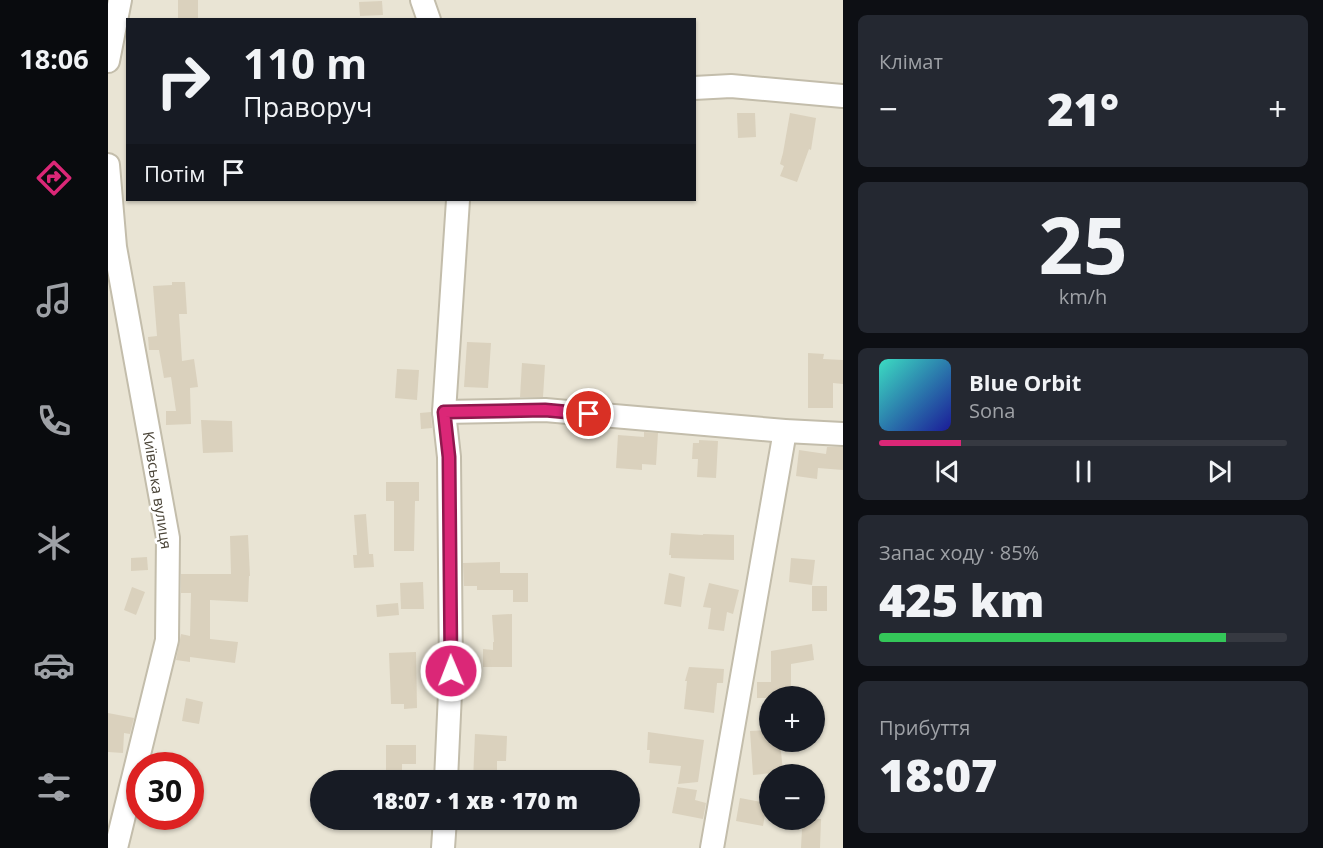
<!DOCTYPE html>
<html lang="uk">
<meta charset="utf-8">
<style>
:root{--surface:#171b24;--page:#242831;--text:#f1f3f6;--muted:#9ea1a6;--line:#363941;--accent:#db2777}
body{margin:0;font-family:"Open Sans",sans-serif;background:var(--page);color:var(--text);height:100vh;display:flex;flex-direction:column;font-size:22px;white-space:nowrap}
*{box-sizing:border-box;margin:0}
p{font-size:20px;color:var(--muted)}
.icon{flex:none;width:33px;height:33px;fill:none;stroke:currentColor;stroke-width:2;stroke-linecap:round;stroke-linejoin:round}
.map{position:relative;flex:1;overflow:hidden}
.side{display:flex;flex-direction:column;gap:15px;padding:15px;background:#0d0f14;width:480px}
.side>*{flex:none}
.hud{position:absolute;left:18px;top:18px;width:570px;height:183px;border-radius:0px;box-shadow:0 2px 4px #0004;background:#171b24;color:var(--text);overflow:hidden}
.fabs{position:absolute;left:651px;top:686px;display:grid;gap:12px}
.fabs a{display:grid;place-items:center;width:66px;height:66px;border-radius:50%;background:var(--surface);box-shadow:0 2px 4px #0004;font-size:30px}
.speed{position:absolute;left:18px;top:752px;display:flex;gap:12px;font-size:30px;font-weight:700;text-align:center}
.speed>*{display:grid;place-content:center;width:78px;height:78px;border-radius:50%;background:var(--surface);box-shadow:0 2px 4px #0004;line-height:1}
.speed .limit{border:9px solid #d22;background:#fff;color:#111}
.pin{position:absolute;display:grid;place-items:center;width:51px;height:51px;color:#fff;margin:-26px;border:3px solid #fff;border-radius:50%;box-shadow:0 2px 6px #0007}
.me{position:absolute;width:66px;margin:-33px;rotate:359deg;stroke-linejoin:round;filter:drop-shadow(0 0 4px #0008)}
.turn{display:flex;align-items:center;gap:21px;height:126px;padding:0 18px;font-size:27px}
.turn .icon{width:78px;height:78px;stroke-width:2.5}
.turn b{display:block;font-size:42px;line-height:51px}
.then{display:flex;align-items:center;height:57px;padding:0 18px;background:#0003;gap:12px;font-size:22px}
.big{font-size:45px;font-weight:800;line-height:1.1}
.side .card{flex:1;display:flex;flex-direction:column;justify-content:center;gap:9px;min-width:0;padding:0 21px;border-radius:9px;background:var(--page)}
.side .dial{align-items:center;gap:0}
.dial b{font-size:78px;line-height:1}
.song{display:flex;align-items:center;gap:18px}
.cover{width:72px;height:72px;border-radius:9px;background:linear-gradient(135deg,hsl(170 70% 55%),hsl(240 70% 35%))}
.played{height:6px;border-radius:3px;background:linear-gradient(90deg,var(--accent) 20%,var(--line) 20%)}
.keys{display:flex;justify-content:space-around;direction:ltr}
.heat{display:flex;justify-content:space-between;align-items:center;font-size:33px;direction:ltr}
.charge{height:9px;border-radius:4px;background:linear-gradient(90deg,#34c759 85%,var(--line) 0)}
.trip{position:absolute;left:202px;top:770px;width:330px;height:60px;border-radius:30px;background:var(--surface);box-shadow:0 2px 4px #0004;font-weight:800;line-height:60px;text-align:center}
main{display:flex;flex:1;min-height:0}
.tabs{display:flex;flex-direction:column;width:108px;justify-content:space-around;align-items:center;background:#090b0e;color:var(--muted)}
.tabs .icon{width:42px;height:42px}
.tabs .on{color:var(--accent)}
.tabs b{font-size:27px;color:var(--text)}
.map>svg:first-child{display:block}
.residential{fill:#e9e4d4;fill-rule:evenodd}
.building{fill:#dad1bd}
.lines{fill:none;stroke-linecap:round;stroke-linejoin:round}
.minor-casing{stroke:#c3bdab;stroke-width:26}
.minor{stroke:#fff;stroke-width:22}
.route-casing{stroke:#8e194d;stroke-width:15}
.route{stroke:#db2777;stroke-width:10}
.labels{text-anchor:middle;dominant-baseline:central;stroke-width:5;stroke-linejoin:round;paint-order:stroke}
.street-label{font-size:15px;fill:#484235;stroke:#fff}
</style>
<main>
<nav class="tabs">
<b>18:06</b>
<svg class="icon on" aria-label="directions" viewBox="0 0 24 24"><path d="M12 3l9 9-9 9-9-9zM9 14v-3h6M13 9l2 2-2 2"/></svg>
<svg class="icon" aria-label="music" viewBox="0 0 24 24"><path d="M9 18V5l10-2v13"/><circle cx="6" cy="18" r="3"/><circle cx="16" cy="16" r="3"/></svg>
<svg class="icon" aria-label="phone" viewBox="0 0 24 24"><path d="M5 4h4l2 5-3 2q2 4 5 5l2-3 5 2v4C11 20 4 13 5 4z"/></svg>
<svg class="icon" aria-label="climate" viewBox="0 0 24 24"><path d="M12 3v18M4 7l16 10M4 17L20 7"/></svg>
<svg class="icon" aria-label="car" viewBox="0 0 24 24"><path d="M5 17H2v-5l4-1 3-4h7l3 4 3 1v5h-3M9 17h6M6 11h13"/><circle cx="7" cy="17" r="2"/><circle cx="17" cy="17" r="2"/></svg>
<svg class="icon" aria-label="filters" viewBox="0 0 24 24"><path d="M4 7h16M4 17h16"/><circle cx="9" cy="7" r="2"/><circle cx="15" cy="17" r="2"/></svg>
</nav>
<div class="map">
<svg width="735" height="848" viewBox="0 0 735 848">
<rect width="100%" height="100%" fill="#f4f1e6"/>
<!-- residential -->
<path class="residential" d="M0,0H735V848H0ZM20,20H586V200H20ZM662,696H706V741H662ZM32,765H82V816H32ZM662,774H706V819H662ZM213,780H522V819H213Z"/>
<!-- building -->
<g class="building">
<rect x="70" y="0" width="20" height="20"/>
<path d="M274,1L275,15L252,16L251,2Z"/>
<path d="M629,113H647L648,137L630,138Z"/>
<path d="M682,113L708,118L703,150L701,149L689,182L672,176L676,166L672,164L675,153Z"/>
<path d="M64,282H77L79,314H71L74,361L86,359L90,387L82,388L83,424L58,425V411H68L63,377L56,378L51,350H41L40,337L49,336L45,286L64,285Z"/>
<path d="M359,342L383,343L380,388L356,387Z"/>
<path d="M700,353L716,354L715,359L735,360V384L725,383V408H700Z"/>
<path d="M414,363L437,365L435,397H412Z"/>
<path d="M289,369L311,370L309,400L287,398Z"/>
<path d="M323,412L324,428L313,429L312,413Z"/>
<path d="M93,420L124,421L125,452L95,453Z"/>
<path d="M536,432L550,433L548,465L534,464V470L508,468L510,435L536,437Z"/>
<path d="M591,440L610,441L608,478L589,477L590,459H584L585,443H591Z"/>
<path d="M719,447H735V470L710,468L709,479L688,476L691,450L718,454Z"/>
<path d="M278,482H311V501H307L306,551H286V501H278Z"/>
<path d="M258,514L261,554H265L266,567L246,568L245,555H249L246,515Z"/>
<path d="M563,533L595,535V534L626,535V560L563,558V555H561Z"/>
<path d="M140,535L142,576H141L140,602L102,600V639L130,642L127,663L82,657V662L68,660L73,634L82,636L83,593H73V574H123L122,536Z"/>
<path d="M39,557L40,570L23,571V558Z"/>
<path d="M683,558L707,560L704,585L681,582Z"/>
<path d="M392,562V573H420V602H405V590H369V586H356L355,563Z"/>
<path d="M561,573L577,577L573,607L556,604Z"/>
<path d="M315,582L316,609H293L292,583Z"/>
<path d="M601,583L631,590L625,614L619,612L616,631L600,629L603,608L595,607Z"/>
<rect x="704" y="586" width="15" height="25"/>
<path d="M24,587L37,592L28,615L16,610Z"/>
<path d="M290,603L291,615L269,617L268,605Z"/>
<path d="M404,614V667H375V649L385,650V642H386L384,615Z"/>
<path d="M704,644L706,660L683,664V696H662V698H649V682H663V651Z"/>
<path d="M308,652L309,708L296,709V704H283L281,653Z"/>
<path d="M581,667L616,669L615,683H609L606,713L576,709L579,681H577Z"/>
<path d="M78,698L95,702L91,724L74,721Z"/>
<path d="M0,713L26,718L22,734L16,733L15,753L0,752Z"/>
<path d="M662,730V741H672L675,772L645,775L642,731Z"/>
<path d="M540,732L596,740L590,782L570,784L573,766L541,763L542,750H539Z"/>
<path d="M367,734L399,736L398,761H389V780H365Z"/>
<path d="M278,745H308V764H294V772H278Z"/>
<path d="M569,787L589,790L587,800L598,803L595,819L564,813Z"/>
<path d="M632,798L659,803L655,826L628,821Z"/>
<path d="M697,819H713L712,848H693L694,829L696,828Z"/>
</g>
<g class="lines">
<defs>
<g id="minor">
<path d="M314,0L321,20"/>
<path d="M0,61L12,0"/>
<path d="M586,88L623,86L735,96"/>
<path d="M0,165L7,247L60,538L59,640L8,848"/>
<path d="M336,412L437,410L677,431L735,434"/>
<path d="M338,780L343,671L341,457L336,412L350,200"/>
<path d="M335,848L337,819"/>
<path d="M604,848L677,431"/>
</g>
</defs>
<!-- minor casing -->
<use href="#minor" class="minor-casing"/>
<!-- minor -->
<use href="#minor" class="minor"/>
</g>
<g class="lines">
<defs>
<path id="route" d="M343,671L341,457L336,412L437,410L481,414"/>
</defs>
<!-- route casing -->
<use href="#route" class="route-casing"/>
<!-- route -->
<use href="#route" class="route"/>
</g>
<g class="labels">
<!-- street labels -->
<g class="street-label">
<text transform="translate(50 490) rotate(81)">Київська вулиця</text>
</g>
</g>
</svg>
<div class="fabs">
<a>+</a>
<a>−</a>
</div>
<div class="speed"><div class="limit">30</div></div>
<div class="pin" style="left:481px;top:414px;background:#d93025"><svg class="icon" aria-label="arrive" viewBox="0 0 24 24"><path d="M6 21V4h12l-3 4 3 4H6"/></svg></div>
<svg class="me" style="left:343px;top:671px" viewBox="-20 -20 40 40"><circle r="17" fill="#db2777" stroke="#fff" stroke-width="3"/><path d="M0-11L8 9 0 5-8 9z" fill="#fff"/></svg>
<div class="trip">18:07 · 1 хв · 170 m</div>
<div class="hud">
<div class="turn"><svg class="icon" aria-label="right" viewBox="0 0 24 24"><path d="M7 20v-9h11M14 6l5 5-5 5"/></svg><div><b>110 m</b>Праворуч</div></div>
<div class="then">Потім<svg class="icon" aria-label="arrive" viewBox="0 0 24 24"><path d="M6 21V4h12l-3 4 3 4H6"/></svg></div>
</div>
</div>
<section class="side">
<div class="card"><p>Клімат</p>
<div class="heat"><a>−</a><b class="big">21°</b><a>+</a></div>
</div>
<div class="card dial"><b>25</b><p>km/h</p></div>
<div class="card">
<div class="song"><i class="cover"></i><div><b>Blue Orbit</b><p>Sona</p></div></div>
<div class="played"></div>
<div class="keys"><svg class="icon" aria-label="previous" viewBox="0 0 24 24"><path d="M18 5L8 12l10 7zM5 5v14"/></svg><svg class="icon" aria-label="pause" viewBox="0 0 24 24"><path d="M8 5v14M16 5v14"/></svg><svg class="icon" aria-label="next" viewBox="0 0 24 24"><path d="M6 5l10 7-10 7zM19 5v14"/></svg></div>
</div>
<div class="card"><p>Запас ходу · 85%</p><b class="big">425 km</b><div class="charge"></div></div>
<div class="card"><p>Прибуття</p><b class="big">18:07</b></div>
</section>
</main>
